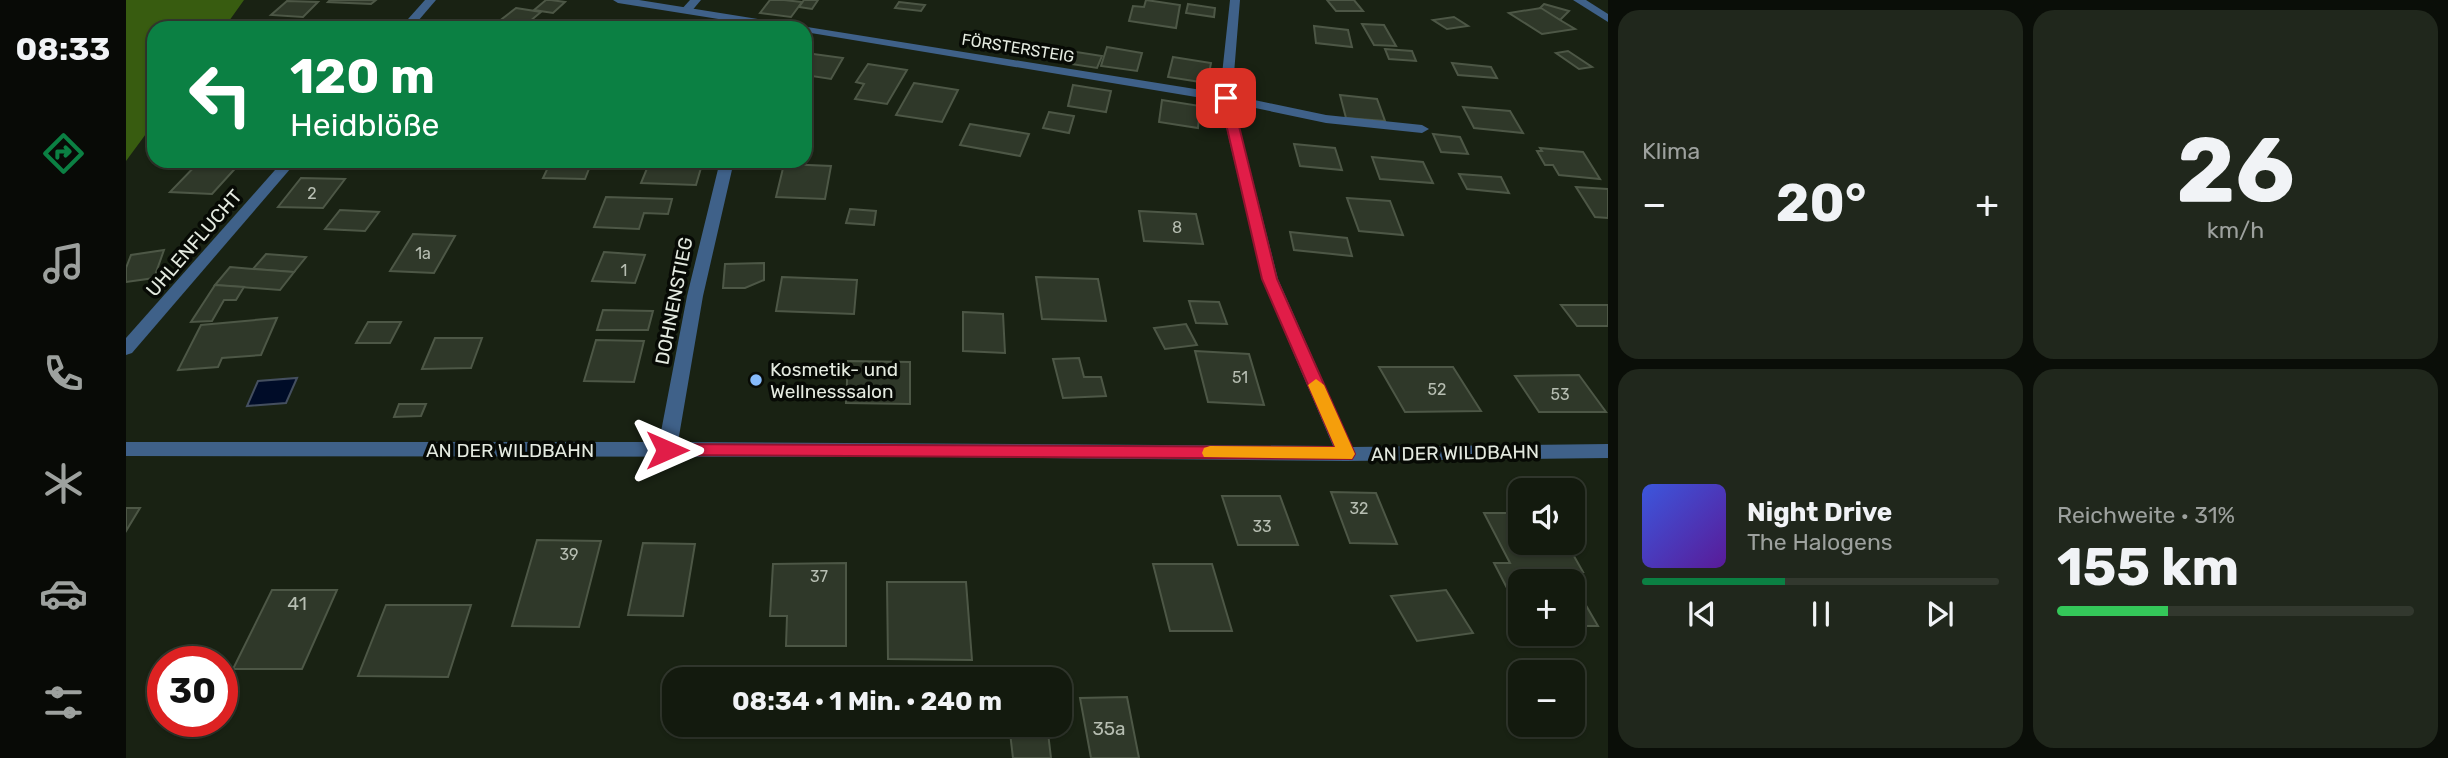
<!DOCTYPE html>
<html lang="de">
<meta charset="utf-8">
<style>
:root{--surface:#131a0e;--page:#20271c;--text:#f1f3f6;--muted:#9da19e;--line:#32382e;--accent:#0b8043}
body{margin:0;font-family:Rubik,sans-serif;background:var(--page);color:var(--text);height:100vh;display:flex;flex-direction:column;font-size:26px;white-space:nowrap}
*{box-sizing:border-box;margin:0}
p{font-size:23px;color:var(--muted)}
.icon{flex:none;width:38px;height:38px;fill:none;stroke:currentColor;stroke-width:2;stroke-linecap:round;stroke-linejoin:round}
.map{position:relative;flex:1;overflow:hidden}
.drawer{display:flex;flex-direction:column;gap:10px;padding:10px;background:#0a0e08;width:840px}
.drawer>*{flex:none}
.banner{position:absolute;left:21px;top:21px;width:665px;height:147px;border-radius:21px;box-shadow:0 2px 5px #0004,0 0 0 2px var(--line);background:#0b8043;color:#fff;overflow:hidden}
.buttons{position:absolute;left:1382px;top:478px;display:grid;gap:14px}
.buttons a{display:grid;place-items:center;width:77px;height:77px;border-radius:14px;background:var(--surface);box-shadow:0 2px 5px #0004,0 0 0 2px var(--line);font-size:35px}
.speed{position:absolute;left:21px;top:646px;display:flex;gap:14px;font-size:35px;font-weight:700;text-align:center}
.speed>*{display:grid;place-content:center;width:91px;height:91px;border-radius:50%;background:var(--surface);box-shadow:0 2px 5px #0004,0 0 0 2px var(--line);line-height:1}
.speed .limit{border:10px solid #d22;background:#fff;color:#111}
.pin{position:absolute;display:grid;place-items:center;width:60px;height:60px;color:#fff;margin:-30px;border-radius:14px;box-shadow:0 4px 10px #0006}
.me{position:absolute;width:77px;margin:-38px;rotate:90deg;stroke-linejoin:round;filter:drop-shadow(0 0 5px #0008)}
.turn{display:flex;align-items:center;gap:24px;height:147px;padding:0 28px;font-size:32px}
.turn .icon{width:91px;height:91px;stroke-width:2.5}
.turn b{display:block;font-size:49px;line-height:60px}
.big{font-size:52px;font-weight:700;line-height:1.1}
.drawer .widget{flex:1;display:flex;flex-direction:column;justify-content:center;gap:10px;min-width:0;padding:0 24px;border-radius:21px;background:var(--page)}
.drawer .dial{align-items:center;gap:0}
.dial b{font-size:91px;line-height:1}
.song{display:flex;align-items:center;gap:21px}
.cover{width:84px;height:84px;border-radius:10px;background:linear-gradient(135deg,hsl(230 70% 55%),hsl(270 70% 35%))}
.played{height:7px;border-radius:4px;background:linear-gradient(90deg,var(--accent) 40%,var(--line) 40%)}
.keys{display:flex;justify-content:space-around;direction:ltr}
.heat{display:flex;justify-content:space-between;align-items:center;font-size:38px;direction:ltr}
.charge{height:10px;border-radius:5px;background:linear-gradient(90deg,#34c759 31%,var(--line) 0)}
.drawer .tiles{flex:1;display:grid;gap:10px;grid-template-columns:repeat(2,1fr)}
.trip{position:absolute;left:536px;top:667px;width:410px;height:70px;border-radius:21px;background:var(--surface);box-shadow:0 2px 5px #0004,0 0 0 2px var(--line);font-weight:700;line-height:70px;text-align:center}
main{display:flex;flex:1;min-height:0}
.dock{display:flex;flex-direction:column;width:126px;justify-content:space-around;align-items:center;background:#080a06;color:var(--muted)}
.dock .icon{width:49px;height:49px}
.dock .selected{color:var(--accent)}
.dock b{font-size:32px;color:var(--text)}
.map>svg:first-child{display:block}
.forest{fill:#385c10}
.water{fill:#000c28;stroke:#444f5f;stroke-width:2}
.building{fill:#2f3829;stroke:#4d5746;stroke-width:2}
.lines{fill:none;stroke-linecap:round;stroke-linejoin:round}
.lane{fill:#3f6189;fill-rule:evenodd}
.street{fill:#3f6189;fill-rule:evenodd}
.route{fill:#e11d48;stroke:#92132f;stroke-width:2}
.slow{fill:#f59e0b}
.poi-dot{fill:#86bbfb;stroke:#070a05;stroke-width:2.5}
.labels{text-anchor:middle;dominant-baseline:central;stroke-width:7;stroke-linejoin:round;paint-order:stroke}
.far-street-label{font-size:16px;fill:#e4eae0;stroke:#070a05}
.number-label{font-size:16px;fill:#b7beb2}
.street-label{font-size:19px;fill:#e4eae0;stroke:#070a05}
.poi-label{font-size:19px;fill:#e4eae0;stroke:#070a05;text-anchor:start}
.near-number-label{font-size:19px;fill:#b7beb2}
</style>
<main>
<nav class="dock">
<b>08:33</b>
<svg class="icon selected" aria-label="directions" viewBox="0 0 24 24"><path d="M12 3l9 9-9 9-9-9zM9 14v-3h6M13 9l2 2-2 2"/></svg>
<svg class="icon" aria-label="music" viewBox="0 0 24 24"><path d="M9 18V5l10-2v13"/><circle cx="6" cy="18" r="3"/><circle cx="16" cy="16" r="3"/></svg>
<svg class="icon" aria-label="phone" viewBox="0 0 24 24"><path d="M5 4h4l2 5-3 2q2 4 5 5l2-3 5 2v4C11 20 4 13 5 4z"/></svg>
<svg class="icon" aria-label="climate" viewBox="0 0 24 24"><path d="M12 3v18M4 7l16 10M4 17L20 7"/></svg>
<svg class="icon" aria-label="car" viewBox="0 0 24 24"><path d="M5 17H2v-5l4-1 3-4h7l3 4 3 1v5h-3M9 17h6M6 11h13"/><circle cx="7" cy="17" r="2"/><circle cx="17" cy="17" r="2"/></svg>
<svg class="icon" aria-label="filters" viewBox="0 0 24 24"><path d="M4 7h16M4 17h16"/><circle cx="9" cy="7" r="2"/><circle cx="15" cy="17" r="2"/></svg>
</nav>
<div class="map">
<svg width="1482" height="758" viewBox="0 0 1482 758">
<rect width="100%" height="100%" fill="#192213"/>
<!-- forest -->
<path class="forest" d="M0,0H118L98,28H28V123L0,161Z"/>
<!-- water -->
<path class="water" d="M171,378L160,403L121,406L132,381Z"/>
<!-- building -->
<g class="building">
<path d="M204,0H250L245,4L202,2Z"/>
<path d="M420,0H425L439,2L427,13L408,10Z"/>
<path d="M644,0H658L676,2L665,17L634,13Z"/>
<path d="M678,0H692L686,9L673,7Z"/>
<path d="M1020,0L1054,5L1050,28L1003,21L1007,6L1018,7Z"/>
<path d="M1201,0H1228L1237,11H1210Z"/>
<path d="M161,1L192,2L177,17L145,15Z"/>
<path d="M773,2L799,5L795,11L769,8Z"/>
<path d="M1062,4L1089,8L1088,17L1060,13Z"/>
<path d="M1418,4L1443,11L1434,20L1413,9Z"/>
<path d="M390,8L415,12L397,27L372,22Z"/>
<path d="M1415,8L1434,20L1449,29L1416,34L1383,13Z"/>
<path d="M1328,17L1342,26L1321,29L1307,20Z"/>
<path d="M309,20L332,23L326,28H301Z"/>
<path d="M1236,24L1258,25L1270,46L1248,45Z"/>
<path d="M1188,26L1222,30L1226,47L1190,43Z"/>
<path d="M981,47L1016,53L1011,71L975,66Z"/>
<path d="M1259,49L1286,51L1290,61L1263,59Z"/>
<path d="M944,51L976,56L971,68L939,63Z"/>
<path d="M1442,51L1466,67L1453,69L1430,53Z"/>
<path d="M680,53L717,58L705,79L679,75Z"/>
<path d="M1047,57L1085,63L1081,83L1042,77Z"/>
<path d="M1326,63L1365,67L1371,78L1332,75Z"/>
<path d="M742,64L781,70L761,104L729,99L738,84L730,82Z"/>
<path d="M788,83L832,90L816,122L770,115Z"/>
<path d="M947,85L985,91L980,112L942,106Z"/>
<path d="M1214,95L1251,99L1259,121L1220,118Z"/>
<path d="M1036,100L1074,106L1072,128L1033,122Z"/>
<path d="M1337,107L1384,111L1397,133L1348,128Z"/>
<path d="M923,112L948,116L943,133L917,128Z"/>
<path d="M844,124L903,134L894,156L834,145Z"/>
<path d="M1307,134L1334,137L1342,154L1315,152Z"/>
<path d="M1168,144L1209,148L1216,170L1174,166Z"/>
<path d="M1414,148L1457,152L1474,179L1433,175L1427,165H1419L1411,151H1416Z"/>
<path d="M1246,157L1297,162L1307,183L1254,179Z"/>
<path d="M74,161H116L86,194L44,192Z"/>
<path d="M425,161H466L459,179L417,178Z"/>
<path d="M524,161H577L570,185L515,183Z"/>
<path d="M658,164L705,166L699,199L650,197Z"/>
<path d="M1333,174L1375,177L1383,193L1341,189Z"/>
<path d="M175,178L219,179L197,208L152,207Z"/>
<path d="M1450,187L1482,189V218L1469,217Z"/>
<path d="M480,197L546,199L542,214L518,213L513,229L468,227Z"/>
<path d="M1221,198L1264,201L1277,235L1233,231Z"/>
<path d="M724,209L750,211L748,225L720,223Z"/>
<path d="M214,210L253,212L239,231L199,229Z"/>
<path d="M1013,211L1070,214L1077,244L1018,241Z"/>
<path d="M1164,232L1221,238L1226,256L1168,250Z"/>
<path d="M287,234L329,236L308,273L264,271Z"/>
<path d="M38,250L28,278L0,282V268L5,255Z"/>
<path d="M478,252L519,255L509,283L466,281Z"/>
<path d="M140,254L180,257L168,272L127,269Z"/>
<path d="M638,263V280L619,288H597L599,264Z"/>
<path d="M104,267L127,269L168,272L154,290L89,285Z"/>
<path d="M656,277L731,280L728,314L650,311Z"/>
<path d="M910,277L972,279L980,321L916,319Z"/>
<path d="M89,285L118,287L110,300H98L86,321L65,322Z"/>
<path d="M1063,301L1093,302L1101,324L1070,323Z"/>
<path d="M1435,305H1482V326H1451Z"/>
<path d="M477,310L527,311L522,330H471Z"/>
<path d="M837,312L877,314L879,353L837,351Z"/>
<path d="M151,318L135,355L96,358L92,367L52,370L75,325Z"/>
<path d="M242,322H275L264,343H230Z"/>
<path d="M1060,324L1071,345L1039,349L1028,328Z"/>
<path d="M309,338H356L345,368L296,369Z"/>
<path d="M470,340L518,341L508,382L458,381Z"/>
<path d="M1069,351L1123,354L1138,405L1082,402Z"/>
<path d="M953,358L958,377H975L980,396L937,398L927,359Z"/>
<path d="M722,361L784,362V404L720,403Z"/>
<path d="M1253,367H1327L1355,411L1279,412Z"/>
<path d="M1453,375L1480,412H1413L1389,376Z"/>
<path d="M273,404H300L295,416L268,417Z"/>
<path d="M1205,492L1250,493L1271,544L1224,543Z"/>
<path d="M1096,496H1154L1172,545H1112Z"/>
<path d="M0,508H14L0,531Z"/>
<path d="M1358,513H1395V542H1440L1457,572H1441L1446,581H1395V615L1368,563H1384Z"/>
<path d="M411,540L475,541L453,627L386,626Z"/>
<path d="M517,543L569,544L557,616L502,615Z"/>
<path d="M720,563V646H660L661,616H644L647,564Z"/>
<path d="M1027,564H1086L1106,631H1044Z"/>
<path d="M761,582H840L846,660L762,659Z"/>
<path d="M1447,583L1472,626H1447Z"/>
<path d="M146,590H211L176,669H107Z"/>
<path d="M1320,590L1347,633L1291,641L1265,596Z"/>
<path d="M260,605H345L322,677L232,676Z"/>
<path d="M1001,697L1013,758H965L954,698Z"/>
<path d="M883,724H921L925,758H887Z"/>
</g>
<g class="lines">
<!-- lane -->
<g class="lane">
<path d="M564,0H575L564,13H556L554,11Z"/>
<path d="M1100,94L1200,115L1296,125L1303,129L1296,133L1200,123L1096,101V95Z"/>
</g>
<!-- street -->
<g class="street">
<path d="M299,0H310L286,28H274Z"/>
<path d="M487,0H513L1094,93L1104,0H1114L1106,98L1152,279L1226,447L1482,444V458L1220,461L820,457L0,456V442H533L561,296L594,161H608L577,296L552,442L1207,446L1136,279L1094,101L679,32V28H649L492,3Z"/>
<path d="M1447,0H1460L1482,14V22Z"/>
<path d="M157,161H171L6,353L0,355V338Z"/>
</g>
</g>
<!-- route -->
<path class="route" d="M1096,95L1106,98L1151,279L1229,454L1226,459L535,455L532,450L535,446L541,444L1209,447L1136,279L1094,98Z"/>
<!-- slow -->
<path class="slow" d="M1190,379L1198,385L1229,454L1226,459L1078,457L1076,453L1078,448L1084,446L1209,447L1182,385Z"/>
<!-- markers -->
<circle class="poi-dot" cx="630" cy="380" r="7"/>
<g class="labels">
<!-- far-street labels -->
<g class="far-street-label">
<text transform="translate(892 48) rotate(9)">FÖRSTERSTEIG</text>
</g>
<!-- number labels -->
<g class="number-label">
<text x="186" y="193">2</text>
<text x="1051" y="227">8</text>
<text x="297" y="253">1a</text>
<text x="498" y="270">1</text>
<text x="1114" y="377">51</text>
<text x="1311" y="389">52</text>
<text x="1434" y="394">53</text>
<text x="1233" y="508">32</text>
<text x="1136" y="526">33</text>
<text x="443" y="554">39</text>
<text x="693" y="576">37</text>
</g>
<!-- street labels -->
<g class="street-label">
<text transform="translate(68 243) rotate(-49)">UHLENFLUCHT</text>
<text transform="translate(548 301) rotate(-79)">DOHNENSTIEG</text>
<text x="384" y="450">AN DER WILDBAHN</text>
<text transform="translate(1329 453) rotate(-1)">AN DER WILDBAHN</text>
</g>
<!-- poi labels -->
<g class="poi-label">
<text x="644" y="369">Kosmetik- und<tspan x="644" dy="22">Wellnesssalon</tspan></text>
</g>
<!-- near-number labels -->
<g class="near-number-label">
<text x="171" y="603">41</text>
<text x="983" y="728">35a</text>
</g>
</g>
</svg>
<div class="buttons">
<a><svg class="icon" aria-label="sound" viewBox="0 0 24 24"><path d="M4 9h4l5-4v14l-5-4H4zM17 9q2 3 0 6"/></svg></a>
<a>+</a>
<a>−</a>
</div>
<div class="speed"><div class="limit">30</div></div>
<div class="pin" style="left:1100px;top:98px;background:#d93025"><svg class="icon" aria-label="arrive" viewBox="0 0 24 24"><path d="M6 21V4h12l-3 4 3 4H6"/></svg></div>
<svg class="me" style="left:541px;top:450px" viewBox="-20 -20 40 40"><path d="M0-17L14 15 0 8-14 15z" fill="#e11d48" stroke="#fff" stroke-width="4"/></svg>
<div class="trip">08:34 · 1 Min. · 240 m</div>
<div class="banner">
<div class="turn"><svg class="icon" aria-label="left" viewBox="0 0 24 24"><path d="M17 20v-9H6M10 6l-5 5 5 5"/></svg><div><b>120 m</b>Heidblöße</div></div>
</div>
</div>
<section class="drawer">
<div class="tiles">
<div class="widget"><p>Klima</p>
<div class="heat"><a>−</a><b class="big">20°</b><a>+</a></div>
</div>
<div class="widget dial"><b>26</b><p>km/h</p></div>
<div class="widget">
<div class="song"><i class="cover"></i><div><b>Night Drive</b><p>The Halogens</p></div></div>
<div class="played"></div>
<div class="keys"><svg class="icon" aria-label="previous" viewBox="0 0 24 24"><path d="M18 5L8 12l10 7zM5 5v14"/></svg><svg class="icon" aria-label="pause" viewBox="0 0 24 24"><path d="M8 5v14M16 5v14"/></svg><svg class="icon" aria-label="next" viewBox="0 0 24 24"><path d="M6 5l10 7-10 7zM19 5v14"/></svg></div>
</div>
<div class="widget"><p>Reichweite · 31%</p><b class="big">155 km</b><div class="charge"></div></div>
</div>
</section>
</main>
